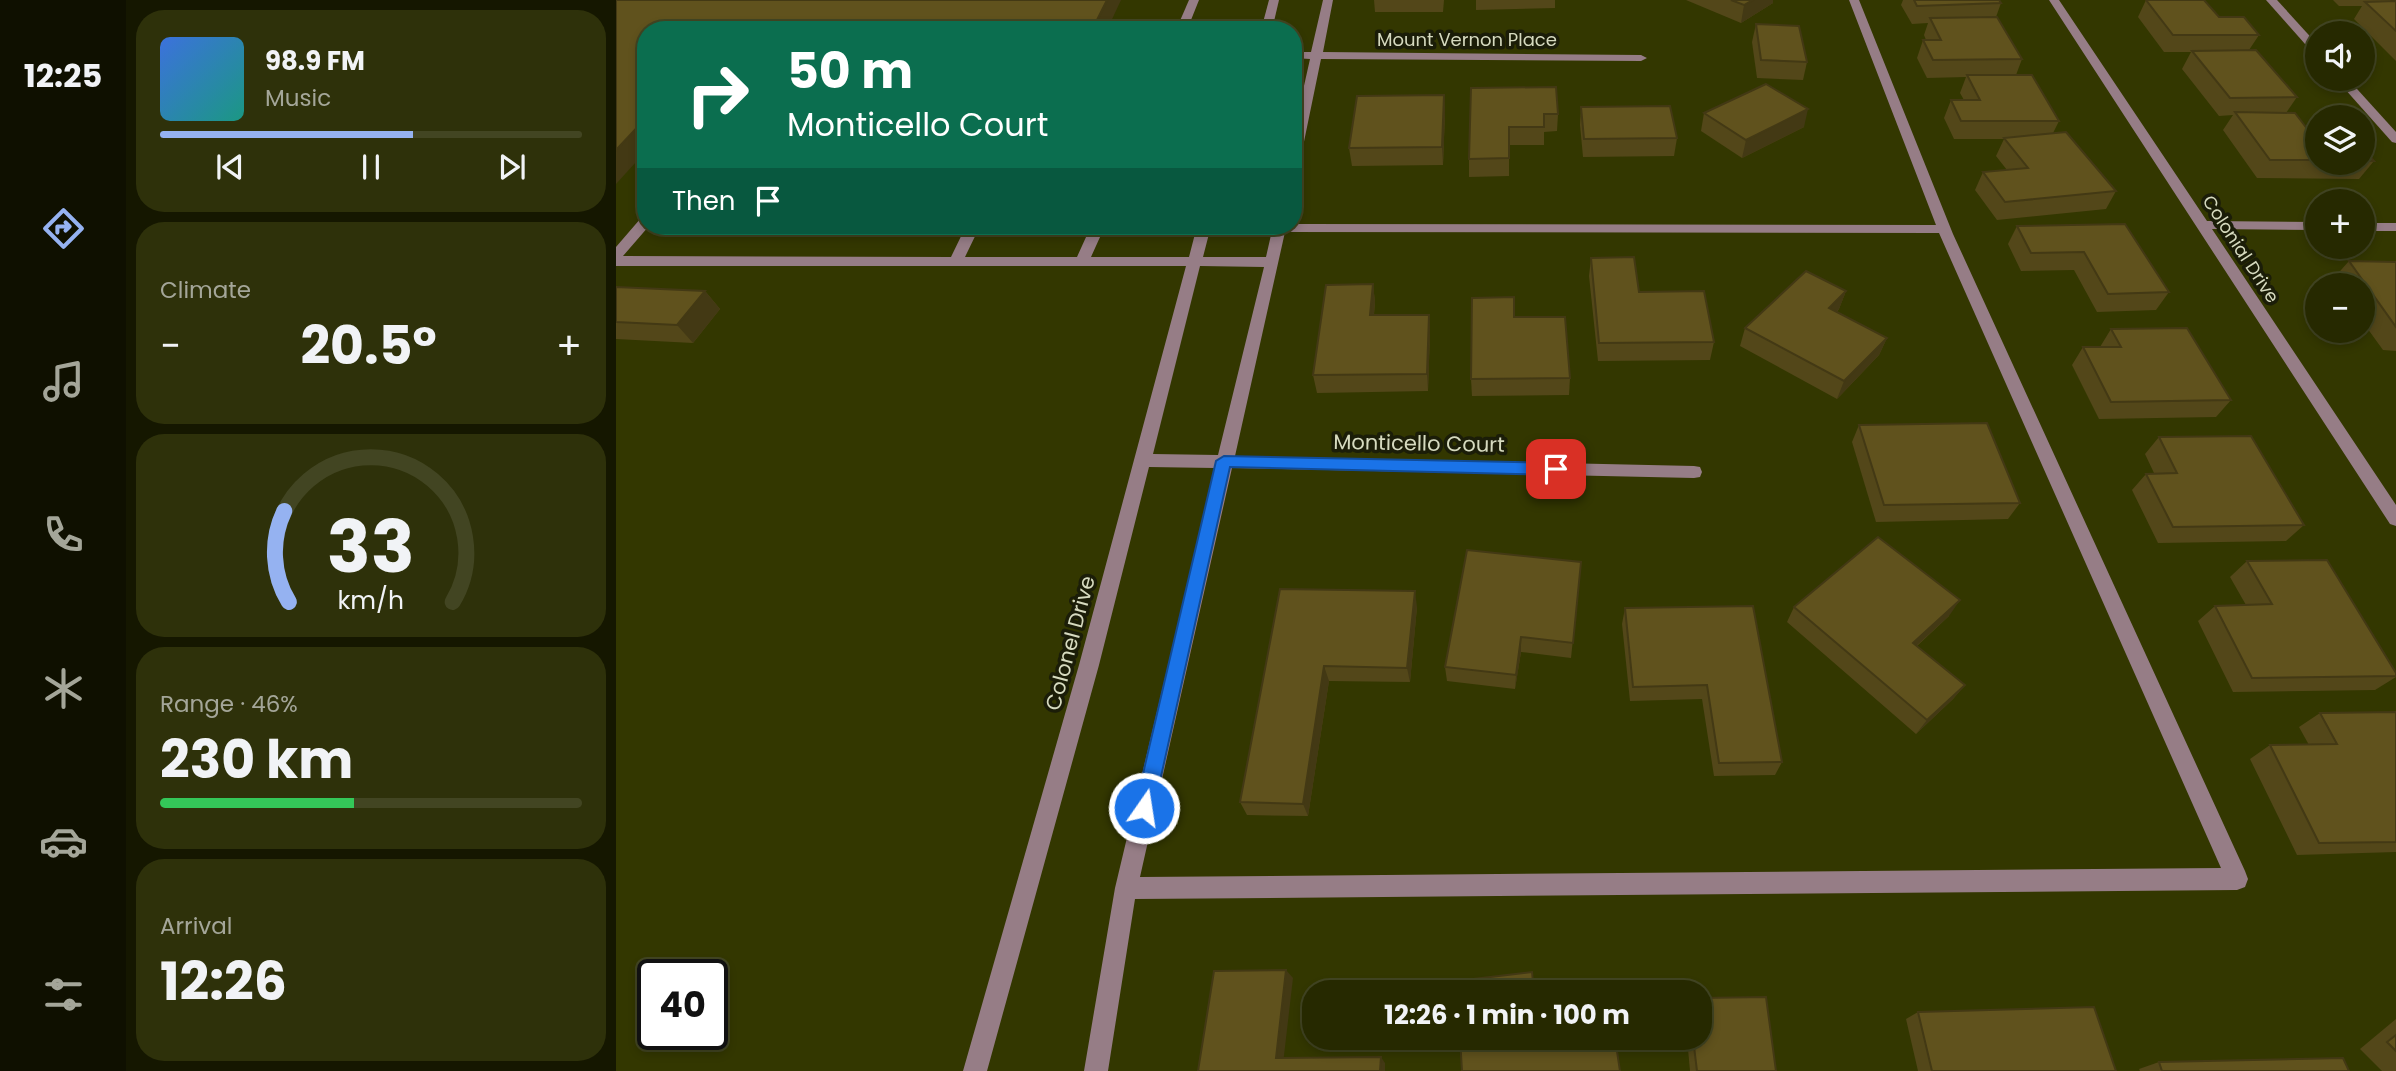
<!DOCTYPE html>
<meta charset="utf-8">
<style>
:root{--surface:#262900;--page:#2e310a;--text:#f1f3f6;--muted:#a4a699;--line:#424522;--accent:#95b2f1}
body{margin:0;font-family:Poppins,sans-serif;background:var(--page);color:var(--text);height:100vh;display:flex;flex-direction:column;font-size:26px;white-space:nowrap}
*{box-sizing:border-box;margin:0}
p{font-size:23px;color:var(--muted)}
.icon{flex:none;width:38px;height:38px;fill:none;stroke:currentColor;stroke-width:2;stroke-linecap:round;stroke-linejoin:round}
.map{position:relative;flex:1;overflow:hidden}
.panel{display:flex;flex-direction:column;gap:10px;padding:10px;background:#151700;width:490px}
.panel>*{flex:none}
.guide{position:absolute;left:21px;top:21px;width:665px;height:214px;border-radius:28px;box-shadow:0 4px 10px #0003,0 0 0 2px var(--line);background:#0b6e4f;color:#fff;overflow:hidden}
.buttons{position:absolute;left:1689px;top:21px;display:grid;gap:14px}
.buttons a{display:grid;place-items:center;width:70px;height:70px;border-radius:50%;background:var(--surface);box-shadow:0 4px 10px #0003,0 0 0 2px var(--line);font-size:35px}
.speed{position:absolute;left:21px;top:959px;display:flex;gap:14px;font-size:35px;font-weight:700;text-align:center}
.speed>*{display:grid;place-content:center;width:91px;height:91px;border-radius:50%;background:var(--surface);box-shadow:0 4px 10px #0003,0 0 0 2px var(--line);line-height:1}
.speed .limit{border:4px solid #111;border-radius:10px;background:#fff;color:#111}
.pin{position:absolute;display:grid;place-items:center;width:60px;height:60px;color:#fff;margin:-30px;border-radius:14px;box-shadow:0 4px 10px #0006}
.me{position:absolute;width:77px;margin:-38px;rotate:13deg;stroke-linejoin:round;filter:drop-shadow(0 0 5px #0008)}
.turn{display:flex;align-items:center;gap:24px;height:147px;padding:0 35px;font-size:32px}
.turn .icon{width:91px;height:91px;stroke-width:2.5}
.turn b{display:block;font-size:49px;line-height:60px}
.then{display:flex;align-items:center;height:66px;padding:0 35px;background:#0003;gap:14px;font-size:26px}
.big{font-size:52px;font-weight:700;line-height:1.1}
.panel .tile{flex:1;display:flex;flex-direction:column;justify-content:center;gap:10px;min-width:0;padding:0 24px;border-radius:28px;background:var(--page)}
.panel .dial{align-items:center;gap:0}
.dial svg{height:182px;overflow:visible;fill:none;stroke:var(--line);stroke-width:7;stroke-linecap:round;text-anchor:middle}
.dial text{fill:var(--text);stroke:none}
.song{display:flex;align-items:center;gap:21px}
.cover{width:84px;height:84px;border-radius:10px;background:linear-gradient(135deg,hsl(220 70% 55%),hsl(170 70% 35%))}
.played{height:7px;border-radius:4px;background:linear-gradient(90deg,var(--accent) 60%,var(--line) 60%)}
.keys{display:flex;justify-content:space-around;direction:ltr}
.heat{display:flex;justify-content:space-between;align-items:center;font-size:38px;direction:ltr}
.charge{height:10px;border-radius:5px;background:linear-gradient(90deg,#34c759 46%,var(--line) 0)}
.trip{position:absolute;left:686px;top:980px;width:410px;height:70px;border-radius:28px;background:var(--surface);box-shadow:0 4px 10px #0003,0 0 0 2px var(--line);font-weight:700;line-height:70px;text-align:center}
main{display:flex;flex:1;min-height:0}
.menu{display:flex;flex-direction:column;width:126px;justify-content:space-around;align-items:center;background:#0f1000;color:var(--muted)}
.menu .icon{width:49px;height:49px}
.menu .selected{color:var(--accent)}
.menu b{font-size:32px;color:var(--text)}
.map>svg:first-child{display:block}
.lines{fill:none;stroke-linecap:round;stroke-linejoin:round}
.minor{fill:#967d86;fill-rule:evenodd}
.wall{fill:#534719}
.shaded-wall{fill:#433914}
.building{fill:#60521d;stroke:#433914;stroke-width:2}
.route{fill:#1a73e8;stroke:#114b97;stroke-width:2}
.labels{text-anchor:middle;dominant-baseline:central;stroke-width:7;stroke-linejoin:round;paint-order:stroke}
.far-street-label{font-size:18px;fill:#d6dabf;stroke:#1b1d08}
.street-label{font-size:21px;fill:#d6dabf;stroke:#1b1d08}
</style>
<main>
<nav class="menu">
<b>12:25</b>
<svg class="icon selected" aria-label="directions" viewBox="0 0 24 24"><path d="M12 3l9 9-9 9-9-9zM9 14v-3h6M13 9l2 2-2 2"/></svg>
<svg class="icon" aria-label="music" viewBox="0 0 24 24"><path d="M9 18V5l10-2v13"/><circle cx="6" cy="18" r="3"/><circle cx="16" cy="16" r="3"/></svg>
<svg class="icon" aria-label="phone" viewBox="0 0 24 24"><path d="M5 4h4l2 5-3 2q2 4 5 5l2-3 5 2v4C11 20 4 13 5 4z"/></svg>
<svg class="icon" aria-label="climate" viewBox="0 0 24 24"><path d="M12 3v18M4 7l16 10M4 17L20 7"/></svg>
<svg class="icon" aria-label="car" viewBox="0 0 24 24"><path d="M5 17H2v-5l4-1 3-4h7l3 4 3 1v5h-3M9 17h6M6 11h13"/><circle cx="7" cy="17" r="2"/><circle cx="17" cy="17" r="2"/></svg>
<svg class="icon" aria-label="filters" viewBox="0 0 24 24"><path d="M4 7h16M4 17h16"/><circle cx="9" cy="7" r="2"/><circle cx="15" cy="17" r="2"/></svg>
</nav>
<section class="panel">
<div class="tile">
<div class="song"><i class="cover"></i><div><b>98.9 FM</b><p>Music</p></div></div>
<div class="played"></div>
<div class="keys"><svg class="icon" aria-label="previous" viewBox="0 0 24 24"><path d="M18 5L8 12l10 7zM5 5v14"/></svg><svg class="icon" aria-label="pause" viewBox="0 0 24 24"><path d="M8 5v14M16 5v14"/></svg><svg class="icon" aria-label="next" viewBox="0 0 24 24"><path d="M6 5l10 7-10 7zM19 5v14"/></svg></div>
</div>
<div class="tile"><p>Climate</p>
<div class="heat"><a>−</a><b class="big">20.5°</b><a>+</a></div>
</div>
<div class="tile dial"><svg viewBox="0 0 100 80">
<path d="M14 69A42 42 0 1 1 86 69"/>
<path d="M14 69A42 42 0 0 1 12 29" stroke="#95b2f1"/>
<text x="50" y="56" font-size="32" font-weight="700">33</text>
<text x="50" y="72" font-size="11">km/h</text>
</svg></div>
<div class="tile"><p>Range · 46%</p><b class="big">230 km</b><div class="charge"></div></div>
<div class="tile"><p>Arrival</p><b class="big">12:26</b></div>
</section>
<div class="map">
<svg width="1780" height="1071" viewBox="0 0 1780 1071">
<rect width="100%" height="100%" fill="#333700"/>
<g class="lines">
<!-- minor -->
<g class="minor">
<path d="M573,0H583L571,30H560Z"/>
<path d="M653,0H663L656,30H645Z"/>
<path d="M707,0H717L707,52L1025,55L1031,58L1025,61L705,59L683,166L677,170V135L694,59L677,58V52H695Z"/>
<path d="M1233,0H1243L1337,234L1629,871L1632,879L1629,887L1621,890L519,899L492,1071H468L499,888L599,468L533,467L483,665L371,1071H347L463,665L570,266H0V247L25,218L30,217V226H33L7,256L335,257L350,226H364L349,257H461L475,226H489L475,257H573L581,226H595L587,257H650L657,226L677,224L1320,225ZM669,232L1323,233L1605,868L524,877L616,468L1078,478L1084,477L1086,472L1084,467L1078,466L619,456ZM584,266L648,267L602,455L537,454Z"/>
<path d="M1433,0H1443L1591,221L1701,222V230L1596,229L1780,505V526L1774,524Z"/>
<path d="M1650,0H1661L1701,44V54L1697,53Z"/>
<path d="M1720,79H1732L1780,132V143L1776,142Z"/>
<rect x="1746" y="223" width="34" height="8"/>
</g>
</g>
<!-- wall -->
<g class="wall">
<path d="M758,0H828L827,12H759Z"/>
<path d="M860,0H939V8L860,10Z"/>
<path d="M1070,0H1157V3L1125,23Z"/>
<path d="M1287,0H1383L1385,3L1380,17L1406,59L1400,75L1443,121L1437,133L1500,191L1490,209L1381,220L1359,190L1367,172L1391,170L1380,156L1388,139H1338L1328,118L1335,100H1348L1344,93L1350,77L1311,78L1301,58L1307,40H1310L1308,35L1312,23L1296,24L1285,5Z"/>
<path d="M1530,0L1603,17L1643,35L1633,50L1681,97L1670,113L1696,135H1701V163H1746V147L1758,161L1743,179L1641,178L1607,130L1617,115L1603,116L1566,69L1575,52H1548L1522,17Z"/>
<path d="M1717,0H1775L1774,2L1780,1V61L1738,19L1746,6H1723Z"/>
<path d="M1140,24L1191,62L1187,80L1141,78L1136,42Z"/>
<path d="M855,88L942,114L941,131L928,132V145H893V176L853,177V159Z"/>
<path d="M828,95L829,113L827,165L736,166L733,148Z"/>
<path d="M965,107L1061,138L1058,156L967,157L964,125Z"/>
<path d="M1088,113L1188,127L1126,158L1085,131Z"/>
<path d="M1509,224L1553,292L1540,310L1481,312L1458,270L1405,271L1392,244L1401,226Z"/>
<path d="M975,258L1023,292L1098,342L1094,360L982,361L973,276Z"/>
<path d="M1733,261L1780,262V351L1767,350L1746,321V285H1722L1717,279Z"/>
<path d="M757,284L759,302L758,315H813L814,333L812,391L701,393L697,375Z"/>
<path d="M0,287L89,291L104,309L77,343L0,339Z"/>
<path d="M1230,291L1223,309L1221,312L1271,338L1263,355L1221,399L1124,346L1129,328Z"/>
<path d="M898,317L954,378L953,395L856,396L855,379Z"/>
<path d="M1495,329L1615,400L1600,417L1483,419L1456,365L1467,347H1484Z"/>
<path d="M1243,425L1404,503L1392,519L1260,522L1236,442Z"/>
<path d="M1543,437L1688,525L1670,541L1542,543L1516,490L1530,474L1538,473L1529,454Z"/>
<path d="M1631,561L1780,673V677L1759,690L1617,692L1582,621L1599,606L1630,605L1614,577Z"/>
<path d="M965,562L955,658L905,652L899,689L831,681L829,667Z"/>
<path d="M664,589L801,607L794,682L713,681L692,816L631,815L624,802Z"/>
<path d="M1137,606L1166,762L1159,775L1098,776L1086,699L1014,701L1006,624L1009,608Z"/>
<path d="M1178,607L1333,616L1301,646L1349,685L1337,699L1300,734L1171,622Z"/>
<path d="M1780,712V852L1681,855L1634,759L1654,745H1693L1683,727L1704,713Z"/>
<path d="M1302,1012L1500,1071H1302L1290,1019Z"/>
<path d="M1780,1019V1071H1766L1744,1049Z"/>
<path d="M1071,1038H1083L1160,1071H1074Z"/>
<path d="M1543,1062L1733,1071H1524L1523,1069Z"/>
</g>
<!-- shaded-wall -->
<g class="shaded-wall">
<path d="M491,0H505L491,30H476Z"/>
<path d="M1137,0H1157V3L1125,23L1128,5Z"/>
<path d="M828,95L829,113L827,165L826,147Z"/>
<path d="M1192,109L1188,127L1126,158L1130,140Z"/>
<path d="M30,118V151L0,184V150Z"/>
<path d="M757,284L759,302L756,333L754,315Z"/>
<path d="M89,291L104,309L77,343L61,325Z"/>
<path d="M1230,291L1223,309L1207,326L1213,308Z"/>
<path d="M813,315L814,333L812,391L811,374Z"/>
<path d="M1271,338L1263,355L1221,399L1228,381Z"/>
<path d="M799,591L801,607L794,682L791,668Z"/>
<path d="M1344,600L1333,616L1287,658L1297,643Z"/>
<path d="M905,637V652L899,689L900,675Z"/>
<path d="M708,666L713,681L692,816L687,804Z"/>
<path d="M1349,685L1337,699L1300,734L1311,720Z"/>
<path d="M670,970L677,978L667,1064L660,1058Z"/>
<path d="M765,1057L769,1063V1071H764Z"/>
</g>
<!-- building -->
<g class="building">
<path d="M0,0H491L476,30H30V118L0,150Z"/>
<path d="M1115,0H1137L1128,5Z"/>
<path d="M1298,0H1383L1385,3L1301,6Z"/>
<path d="M1530,0H1588L1603,17H1628L1643,35H1557Z"/>
<path d="M1780,1V31L1749,2Z"/>
<path d="M1381,17L1406,59L1317,60L1307,40H1325L1314,18Z"/>
<path d="M1140,24L1183,26L1191,62L1145,60Z"/>
<path d="M1640,50L1681,97L1614,98L1576,51Z"/>
<path d="M1351,75H1416L1443,121H1345L1335,100H1364Z"/>
<path d="M1150,84L1192,109L1130,140L1088,113Z"/>
<path d="M940,87L942,114H928V127H893V158L853,159L855,88Z"/>
<path d="M828,95L826,147L733,148L741,96Z"/>
<path d="M1054,106L1061,138L968,139L965,107Z"/>
<path d="M1619,112L1679,113L1696,135H1701V160H1654Z"/>
<path d="M1450,132L1500,191L1389,202L1367,172L1412,168L1388,138Z"/>
<path d="M1746,147L1758,161H1746Z"/>
<path d="M1509,224L1553,292L1492,294L1468,252L1415,253L1401,226Z"/>
<path d="M1018,257L1023,292L1088,291L1098,342L983,343L975,258Z"/>
<path d="M1733,261L1780,262V327Z"/>
<path d="M1190,271L1230,291L1213,308L1271,338L1228,381L1129,328Z"/>
<path d="M757,284L754,315H813L811,374L697,375L710,285Z"/>
<path d="M0,287L89,291L61,325L0,322Z"/>
<path d="M898,297V317H949L954,378L855,379L856,298Z"/>
<path d="M1571,328L1615,400L1495,402L1467,347H1505L1495,329Z"/>
<path d="M1371,423L1404,503L1268,505L1243,425Z"/>
<path d="M1635,436L1688,525L1557,527L1530,474L1561,473L1543,437Z"/>
<path d="M1262,537L1344,600L1297,643L1349,685L1311,720L1178,607Z"/>
<path d="M851,550L965,562L957,643L905,637L900,675L829,667Z"/>
<path d="M1711,560L1780,673V676L1636,678L1599,606L1656,604L1631,561Z"/>
<path d="M664,589L799,591L791,668L708,666L687,804L624,802Z"/>
<path d="M1137,606L1166,762L1103,763L1091,685L1017,687L1009,608Z"/>
<path d="M1780,712V842L1703,843L1654,745L1721,744L1704,713Z"/>
<path d="M670,970L660,1058L765,1057L764,1071H582L598,971Z"/>
<path d="M916,972L918,992H841V981Z"/>
<path d="M1150,997L1160,1071H1081L1077,1038H1083V998Z"/>
<path d="M1478,1007L1500,1071H1316L1302,1012Z"/>
<path d="M1780,1035V1051L1771,1042Z"/>
<path d="M844,1038H999L1004,1071H846Z"/>
<path d="M1727,1058L1733,1071H1546L1543,1062Z"/>
</g>
<!-- route -->
<path class="route" d="M608,456L940,463L948,469L940,475L614,467L538,808L535,814L528,817L522,814L519,808L600,461Z"/>
<g class="labels">
<!-- far-street labels -->
<g class="far-street-label">
<text x="851" y="39">Mount Vernon Place</text>
<text transform="translate(1625 249) rotate(57)">Colonial Drive</text>
</g>
<!-- street labels -->
<g class="street-label">
<text transform="translate(803 443) rotate(1)">Monticello Court</text>
<text transform="translate(454 643) rotate(-75)">Colonel Drive</text>
</g>
</g>
</svg>
<div class="buttons">
<a><svg class="icon" aria-label="sound" viewBox="0 0 24 24"><path d="M4 9h4l5-4v14l-5-4H4zM17 9q2 3 0 6"/></svg></a>
<a><svg class="icon" aria-label="layers" viewBox="0 0 24 24"><path d="M12 4l9 5-9 5-9-5zM3 14l9 5 9-5"/></svg></a>
<a>+</a>
<a>−</a>
</div>
<div class="speed"><div class="limit">40</div></div>
<div class="pin" style="left:940px;top:469px;background:#d93025"><svg class="icon" aria-label="arrive" viewBox="0 0 24 24"><path d="M6 21V4h12l-3 4 3 4H6"/></svg></div>
<svg class="me" style="left:528px;top:808px" viewBox="-20 -20 40 40"><circle r="17" fill="#1a73e8" stroke="#fff" stroke-width="3"/><path d="M0-11L8 9 0 5-8 9z" fill="#fff"/></svg>
<div class="trip">12:26 · 1 min · 100 m</div>
<div class="guide">
<div class="turn"><svg class="icon" aria-label="right" viewBox="0 0 24 24"><path d="M7 20v-9h11M14 6l5 5-5 5"/></svg><div><b>50 m</b>Monticello Court</div></div>
<div class="then">Then<svg class="icon" aria-label="arrive" viewBox="0 0 24 24"><path d="M6 21V4h12l-3 4 3 4H6"/></svg></div>
</div>
</div>
</main>
